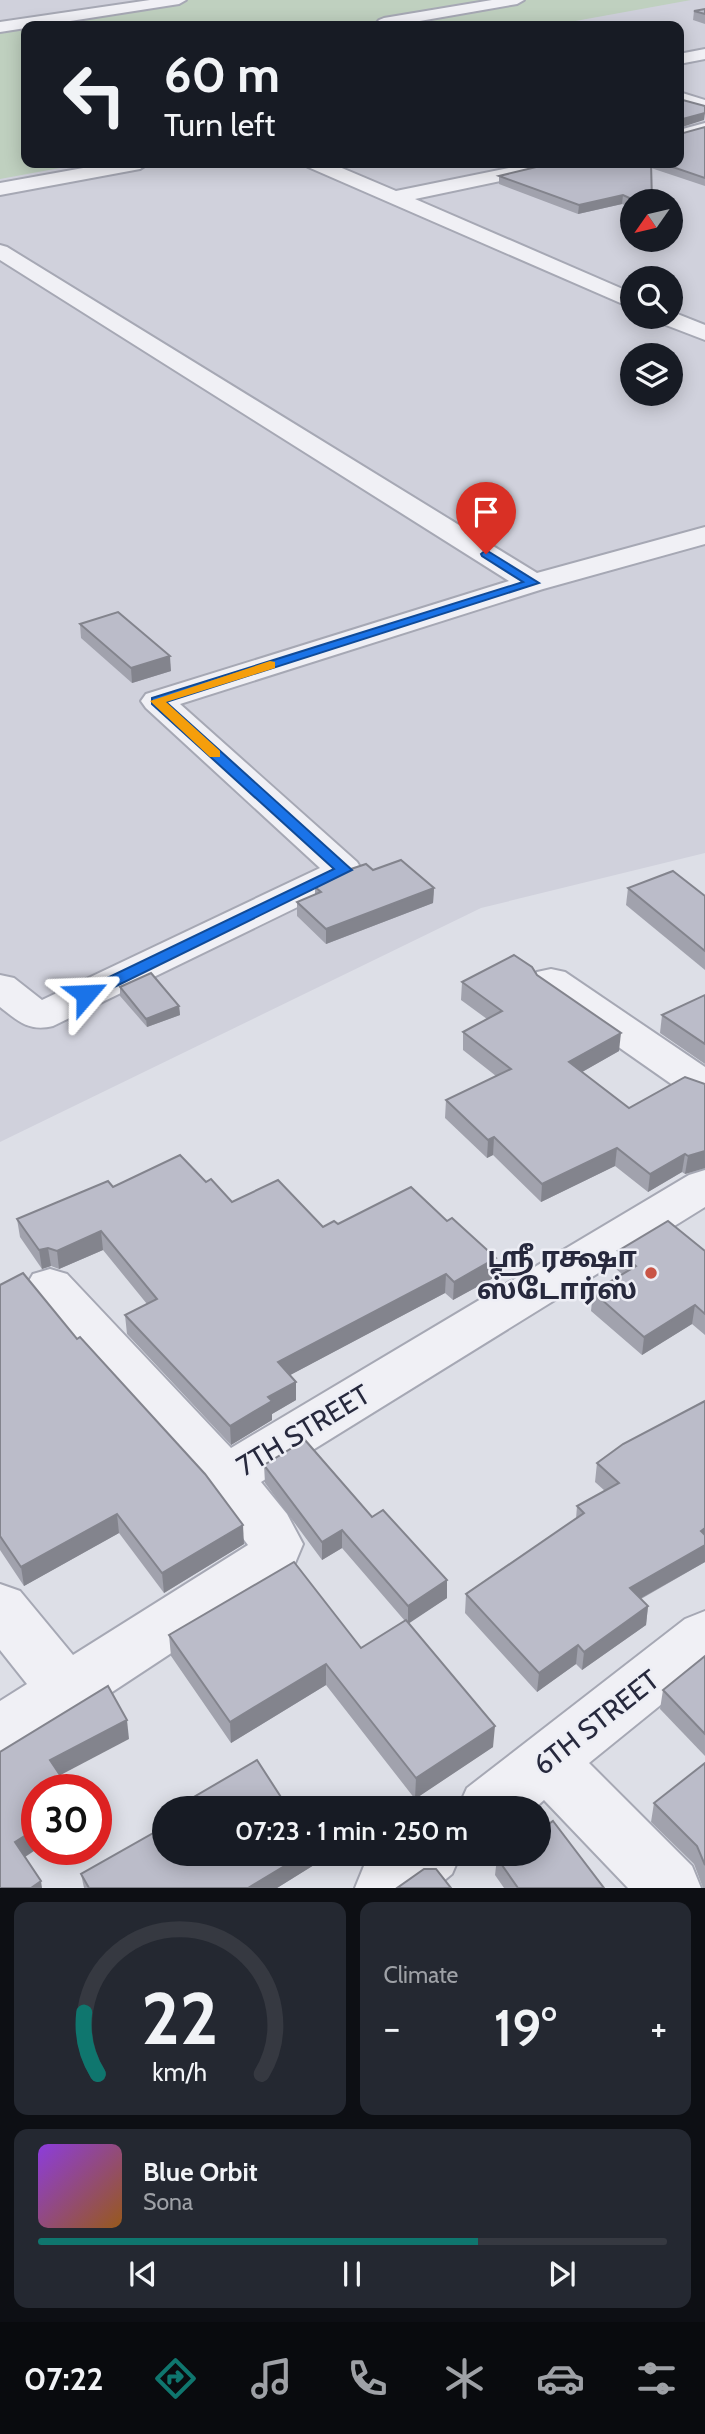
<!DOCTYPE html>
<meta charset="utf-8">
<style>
:root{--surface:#171b24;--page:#242831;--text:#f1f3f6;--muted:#9ea1a6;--line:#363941;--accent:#0f766e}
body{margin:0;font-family:Cabin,"Noto Sans Tamil",sans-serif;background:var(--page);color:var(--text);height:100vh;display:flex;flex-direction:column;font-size:26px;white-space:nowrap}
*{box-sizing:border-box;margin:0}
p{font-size:23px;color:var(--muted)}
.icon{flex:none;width:38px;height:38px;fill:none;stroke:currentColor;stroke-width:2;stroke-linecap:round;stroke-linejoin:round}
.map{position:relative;height:1888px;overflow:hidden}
.side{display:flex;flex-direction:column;gap:14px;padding:14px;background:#0d0f14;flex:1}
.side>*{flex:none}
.guide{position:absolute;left:21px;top:21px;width:663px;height:147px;border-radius:14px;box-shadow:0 4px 18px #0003;background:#171b24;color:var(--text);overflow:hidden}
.needle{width:46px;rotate:236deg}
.buttons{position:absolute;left:620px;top:189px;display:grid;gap:14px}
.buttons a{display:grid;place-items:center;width:63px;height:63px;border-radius:50%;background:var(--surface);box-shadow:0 4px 18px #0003;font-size:35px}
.speed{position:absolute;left:21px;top:1774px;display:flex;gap:14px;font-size:35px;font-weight:700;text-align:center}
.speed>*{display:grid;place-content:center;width:91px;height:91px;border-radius:50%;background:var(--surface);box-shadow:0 4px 18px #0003;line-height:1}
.speed .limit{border:10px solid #d22;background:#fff;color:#111}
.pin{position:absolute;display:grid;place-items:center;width:60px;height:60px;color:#fff;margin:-72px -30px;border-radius:50% 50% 50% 0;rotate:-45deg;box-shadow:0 0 7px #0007}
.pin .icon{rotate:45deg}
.me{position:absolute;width:77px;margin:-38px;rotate:64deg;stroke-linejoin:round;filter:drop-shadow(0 0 5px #0008)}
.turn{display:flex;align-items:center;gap:24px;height:147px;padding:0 28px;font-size:32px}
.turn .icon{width:91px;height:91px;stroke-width:2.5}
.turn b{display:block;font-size:49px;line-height:60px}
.big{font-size:52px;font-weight:600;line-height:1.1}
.side .widget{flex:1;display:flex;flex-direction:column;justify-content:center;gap:10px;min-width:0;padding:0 24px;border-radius:14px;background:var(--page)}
.side .dial{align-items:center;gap:0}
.dial svg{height:182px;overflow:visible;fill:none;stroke:var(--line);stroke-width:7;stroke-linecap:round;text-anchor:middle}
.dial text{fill:var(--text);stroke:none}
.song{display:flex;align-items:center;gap:21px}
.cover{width:84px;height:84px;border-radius:10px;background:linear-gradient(135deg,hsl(270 70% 55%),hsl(30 70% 35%))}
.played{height:7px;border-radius:4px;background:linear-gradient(90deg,var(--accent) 70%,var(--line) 70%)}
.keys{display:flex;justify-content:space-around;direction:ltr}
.heat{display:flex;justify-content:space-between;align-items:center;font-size:38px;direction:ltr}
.side .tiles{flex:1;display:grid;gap:14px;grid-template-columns:1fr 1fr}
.widget:last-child{grid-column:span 2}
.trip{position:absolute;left:152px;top:1796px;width:399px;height:70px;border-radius:35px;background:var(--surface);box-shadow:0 4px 18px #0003;font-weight:600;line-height:70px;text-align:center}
.tab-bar{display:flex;height:112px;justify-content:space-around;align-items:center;background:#090b0e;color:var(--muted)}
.tab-bar .icon{width:49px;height:49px}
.tab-bar .active{color:var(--accent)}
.tab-bar b{font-size:32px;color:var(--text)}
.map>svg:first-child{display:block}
.built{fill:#d0d1dc;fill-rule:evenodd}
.green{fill:#bfd0bf}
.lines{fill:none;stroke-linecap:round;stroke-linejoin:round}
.street-casing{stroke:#a6a8b4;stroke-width:4}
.street{fill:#f0f0f5;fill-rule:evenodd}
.wall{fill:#a1a2ad}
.shaded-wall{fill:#83848d}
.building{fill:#bbbcc9;stroke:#83848d;stroke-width:2}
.route{fill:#1a73e8;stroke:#114b97;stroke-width:2}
.slow{fill:#f59e0b}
.poi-dot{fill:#c95445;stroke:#edeef5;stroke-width:2.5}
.labels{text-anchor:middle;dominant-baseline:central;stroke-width:5;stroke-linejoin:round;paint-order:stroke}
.near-poi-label{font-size:28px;font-weight:bold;fill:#27293d;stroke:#edeef5;text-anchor:end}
.near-street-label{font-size:28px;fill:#27293d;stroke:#edeef5}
</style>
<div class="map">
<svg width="705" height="1888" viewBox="0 0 705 1888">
<rect width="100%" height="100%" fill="#dddfe7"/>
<!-- built -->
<path class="built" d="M0,0H705V853L481,908L0,1142ZM26,26H679V163H26ZM632,201H670V240H632ZM632,278H670V317H632ZM632,355H670V394H632Z"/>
<!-- green -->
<path class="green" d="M165,0H691L548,26H26V163H87L0,179V24Z"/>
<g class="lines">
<defs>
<g id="street">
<path d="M150,0H186L179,4L0,32V22Z"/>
<path d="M492,0H524L517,4L391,26H374L379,20L384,18Z"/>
<path d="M705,49V59L679,64V54Z"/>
<path d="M679,92L705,100V110L679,102Z"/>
<path d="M705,123V133L679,140V130Z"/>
<path d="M111,163H149L140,169L0,195V183Z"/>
<path d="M306,163H330L396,191L533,163H567L565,167L558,169L415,199L632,293V308L308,167Z"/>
<path d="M0,245L7,247L537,573L705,527V544L543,589L180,704L357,862L362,870L357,878L53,1026C29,1032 18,1021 0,1007V975L14,978L42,1000L320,868L146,708L141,701L146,694L509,581L0,260Z"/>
<path d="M670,311L705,325V340L658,322L655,317H670Z"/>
<path d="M551,969L565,972L705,1067V1101L690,1097L537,990L531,981L537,972Z"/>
<path d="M705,1170V1207L261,1482L287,1514L303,1544L290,1575L21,1752L0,1760V1701L27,1684L0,1650V1584L20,1591L73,1655L248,1545L208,1492L33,1298L26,1286L33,1274L50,1269L67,1274L231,1448L689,1175Z"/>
<path d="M705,1611V1669L589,1763L692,1866L701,1888H628L544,1800L535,1808H458L467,1788L685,1619Z"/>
<path d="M381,1853H461L452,1874L435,1888H355L364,1866Z"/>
</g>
</defs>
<!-- street casing -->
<use href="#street" class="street-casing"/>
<!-- street -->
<use href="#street" class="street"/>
</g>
<!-- wall -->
<g class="wall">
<path d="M705,9V24L693,20L694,11Z"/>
<path d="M705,127V186L651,168L652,201H632V208L622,204L578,214L499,184V176L553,163H679L680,134Z"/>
<path d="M80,624L171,671L132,683L81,638Z"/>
<path d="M373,870L434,888L433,903L326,944L297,916V902L315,895V887Z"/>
<path d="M628,888L705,896V970L626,905Z"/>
<path d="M537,975L619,1051L582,1072L629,1108L705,1084V1168L685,1174L682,1172L648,1192L615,1166L541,1202L493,1155L487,1158L445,1118L446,1100L496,1076L463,1050V1032L487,1019L461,1000L462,982Z"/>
<path d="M120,987L179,1006L180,1015L147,1027L120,996Z"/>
<path d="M705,995V1064L660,1033L662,1015Z"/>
<path d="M206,1182L232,1202L323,1227L338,1224L495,1277L453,1300L445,1293L290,1375L296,1382V1400L272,1414V1420L231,1445L127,1334L125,1315L147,1304L103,1250L59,1269L51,1266L42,1269L20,1237L17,1219L113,1187Z"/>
<path d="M618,1251H705V1335L692,1324L642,1355L591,1311L593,1292L622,1274L616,1269Z"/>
<path d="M0,1285L244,1544L164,1593L119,1533L24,1586L0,1550Z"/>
<path d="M705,1401V1562L641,1599L648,1606L646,1625L582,1670L576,1664L537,1692L465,1613L466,1594L576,1519L577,1506L605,1491L595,1482L597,1463Z"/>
<path d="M264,1465L372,1517L447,1598L408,1623L493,1747L415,1799L326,1685L231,1743L171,1656L169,1635L361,1648L405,1621L342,1548L322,1560L265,1483Z"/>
<path d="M705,1656V1756L660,1709L663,1690Z"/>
<path d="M705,1763V1888H703L694,1864L651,1822L654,1803Z"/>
<path d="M497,1858L604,1888H504L495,1875Z"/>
<path d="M314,1865L277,1888H84L81,1874Z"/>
</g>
<!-- shaded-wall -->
<g class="shaded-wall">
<path d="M705,113L704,120L679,128V120Z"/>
<path d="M623,195L622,204L578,214L579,205Z"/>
<path d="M170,656L171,671L132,683L131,668Z"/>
<path d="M434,888L433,903L326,944V929Z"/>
<path d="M179,1006L180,1015L147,1027L146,1019Z"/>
<path d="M621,1033L619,1051L568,1080L569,1062Z"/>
<path d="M494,1137L493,1155L487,1158L488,1140Z"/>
<path d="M617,1148L615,1166L541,1202L542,1184Z"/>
<path d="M705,1151V1168L685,1174L688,1156Z"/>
<path d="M685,1154L682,1172L648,1192L650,1174Z"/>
<path d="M101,1231L103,1250L59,1269L57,1251Z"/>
<path d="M48,1248L51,1266L42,1269L39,1250Z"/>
<path d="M496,1258L495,1277L453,1300L454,1282Z"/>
<path d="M446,1274L445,1293L279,1381L278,1362Z"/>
<path d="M695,1305L692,1324L642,1355L644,1337Z"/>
<path d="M296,1382V1400L272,1414V1420L231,1445L230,1426L268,1397Z"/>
<path d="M117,1514L119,1533L24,1586L21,1567Z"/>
<path d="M243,1525L244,1544L164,1593L162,1573Z"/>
<path d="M705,1528V1562L627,1606L630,1588Z"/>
<path d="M342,1530V1548L322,1560V1542Z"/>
<path d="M447,1580V1598L408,1624V1606Z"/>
<path d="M648,1606L646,1625L582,1670L584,1652Z"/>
<path d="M578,1645L576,1664L537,1692L539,1673Z"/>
<path d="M326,1664V1685L231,1743L230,1722Z"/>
<path d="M127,1720L129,1739L53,1779L50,1760Z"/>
<path d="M495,1726L493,1747L415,1799L416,1778Z"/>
<path d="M37,1828V1849L19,1861L15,1842Z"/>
<path d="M306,1853H314V1865L277,1888H248Z"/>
<path d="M41,1881L42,1888H31Z"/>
</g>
<!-- building -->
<g class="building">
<path d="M705,9V14L694,11Z"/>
<path d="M679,99L705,106V113L679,120Z"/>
<path d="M705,127V178L661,163H679V133L680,134Z"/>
<path d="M553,163H651L652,201H636L623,195L579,205L499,176Z"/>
<path d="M118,612L170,656L131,668L80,624Z"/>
<path d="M401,860L434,888L326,929L297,902L321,892L315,887L351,869L366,864L373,870Z"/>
<path d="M673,871L705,896V951L628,888Z"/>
<path d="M514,955L532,967L537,975L621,1033L569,1062L629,1108L685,1077L705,1084V1151L688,1156L685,1154L650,1174L617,1148L542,1184L494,1137L488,1140L446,1100L511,1069L463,1032L502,1011L462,982Z"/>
<path d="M151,973L179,1006L146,1019L120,987Z"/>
<path d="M705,995V1044L662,1015Z"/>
<path d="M180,1155L206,1182L211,1179L232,1202L278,1180L323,1227L334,1221L338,1224L411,1187L447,1221L452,1218L496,1258L454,1282L446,1274L278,1362L296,1382L268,1397L272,1401L230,1426L125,1315L157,1299L101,1231L57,1251L48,1248L39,1250L17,1219L108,1181L113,1187Z"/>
<path d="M668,1221L705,1251V1314L695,1305L644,1337L593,1292L636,1266L618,1251Z"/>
<path d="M23,1273L77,1339L80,1337L205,1474L243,1525L162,1573L117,1514L21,1567L0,1536V1285Z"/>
<path d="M705,1401V1528L701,1531L705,1535V1545L630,1588L648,1606L584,1652L578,1645L539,1673L466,1594L584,1513L577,1506L619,1483L597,1463L623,1444Z"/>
<path d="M305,1440L372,1517L383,1510L447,1580L408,1606L342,1530L322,1542L264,1465Z"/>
<path d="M294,1562L361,1648L406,1620L495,1726L416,1778L326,1664L230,1722L169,1635Z"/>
<path d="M705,1656V1734L663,1690Z"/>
<path d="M108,1686L127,1720L50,1760L70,1790H37V1828L15,1842L41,1881L31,1888H0V1752Z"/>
<path d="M257,1760L288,1808H175Z"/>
<path d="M705,1763V1865L697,1846L654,1803Z"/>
<path d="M553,1821L604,1888H518L497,1858L504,1853H539V1831Z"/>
<path d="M164,1827V1853H306L248,1888H89L81,1874Z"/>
<path d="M424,1869H436L451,1888H397Z"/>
</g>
<!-- route -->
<path class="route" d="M486,550L539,583L166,702L352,870L92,998H80L78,994L80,991L334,869L152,704V698L523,582L482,556L481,554Z"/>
<!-- slow -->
<path class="slow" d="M270,661L275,662V668L166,702L220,751V757H210L150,701Z"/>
<!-- markers -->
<circle class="poi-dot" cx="651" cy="1273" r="7"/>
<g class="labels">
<!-- near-poi labels -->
<g class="near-poi-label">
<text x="637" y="1257">ஶ்ரீ ரக்ஷா<tspan x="637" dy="32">ஸ்டோர்ஸ்</tspan></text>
</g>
<!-- near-street labels -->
<g class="near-street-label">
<text transform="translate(303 1430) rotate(-31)">7TH STREET</text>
<text transform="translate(596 1722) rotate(-38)">6TH STREET</text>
</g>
</g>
</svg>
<div class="buttons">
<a><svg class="needle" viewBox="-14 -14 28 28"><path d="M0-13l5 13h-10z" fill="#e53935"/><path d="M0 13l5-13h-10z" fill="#9ea1a6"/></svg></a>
<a><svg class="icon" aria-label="search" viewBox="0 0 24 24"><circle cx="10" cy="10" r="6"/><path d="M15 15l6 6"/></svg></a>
<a><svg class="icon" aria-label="layers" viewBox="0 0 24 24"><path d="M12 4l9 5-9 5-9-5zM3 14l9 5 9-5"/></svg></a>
</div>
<div class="speed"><div class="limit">30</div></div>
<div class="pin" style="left:486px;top:554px;background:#d93025"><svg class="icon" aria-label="arrive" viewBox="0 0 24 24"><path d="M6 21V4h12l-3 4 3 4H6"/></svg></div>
<svg class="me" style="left:86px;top:994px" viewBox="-20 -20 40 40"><path d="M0-17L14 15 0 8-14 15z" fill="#1a73e8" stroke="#fff" stroke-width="4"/></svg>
<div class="trip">07:23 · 1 min · 250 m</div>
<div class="guide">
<div class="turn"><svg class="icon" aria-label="left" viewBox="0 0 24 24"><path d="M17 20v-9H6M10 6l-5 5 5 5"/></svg><div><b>60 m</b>Turn left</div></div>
</div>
</div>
<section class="side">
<div class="tiles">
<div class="widget dial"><svg viewBox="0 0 100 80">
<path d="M14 69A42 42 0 1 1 86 69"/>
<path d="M14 69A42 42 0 0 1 8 42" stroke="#0f766e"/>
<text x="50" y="56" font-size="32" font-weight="700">22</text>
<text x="50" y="72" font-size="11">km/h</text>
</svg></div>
<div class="widget"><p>Climate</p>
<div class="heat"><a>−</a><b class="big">19°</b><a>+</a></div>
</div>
<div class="widget">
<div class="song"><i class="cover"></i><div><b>Blue Orbit</b><p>Sona</p></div></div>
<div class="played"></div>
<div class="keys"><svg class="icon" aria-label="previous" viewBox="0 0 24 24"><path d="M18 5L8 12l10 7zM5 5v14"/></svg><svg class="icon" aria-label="pause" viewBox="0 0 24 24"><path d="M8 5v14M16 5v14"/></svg><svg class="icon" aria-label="next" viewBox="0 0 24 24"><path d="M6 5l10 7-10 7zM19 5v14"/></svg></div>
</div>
</div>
</section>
<nav class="tab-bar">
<b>07:22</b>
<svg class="icon active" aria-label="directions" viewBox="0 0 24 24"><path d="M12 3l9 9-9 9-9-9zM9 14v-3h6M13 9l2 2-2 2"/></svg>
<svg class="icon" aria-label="music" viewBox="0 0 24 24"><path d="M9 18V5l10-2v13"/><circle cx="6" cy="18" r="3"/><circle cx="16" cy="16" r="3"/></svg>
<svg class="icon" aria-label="phone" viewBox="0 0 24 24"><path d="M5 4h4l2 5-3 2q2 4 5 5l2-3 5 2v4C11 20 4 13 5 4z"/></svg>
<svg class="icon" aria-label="climate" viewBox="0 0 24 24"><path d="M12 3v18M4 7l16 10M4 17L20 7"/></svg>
<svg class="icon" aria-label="car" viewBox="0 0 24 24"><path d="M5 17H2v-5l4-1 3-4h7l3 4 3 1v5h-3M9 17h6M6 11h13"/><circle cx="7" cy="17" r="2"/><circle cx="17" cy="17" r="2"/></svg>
<svg class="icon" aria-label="filters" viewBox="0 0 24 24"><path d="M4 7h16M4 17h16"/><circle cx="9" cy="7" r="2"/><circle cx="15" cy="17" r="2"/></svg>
</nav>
